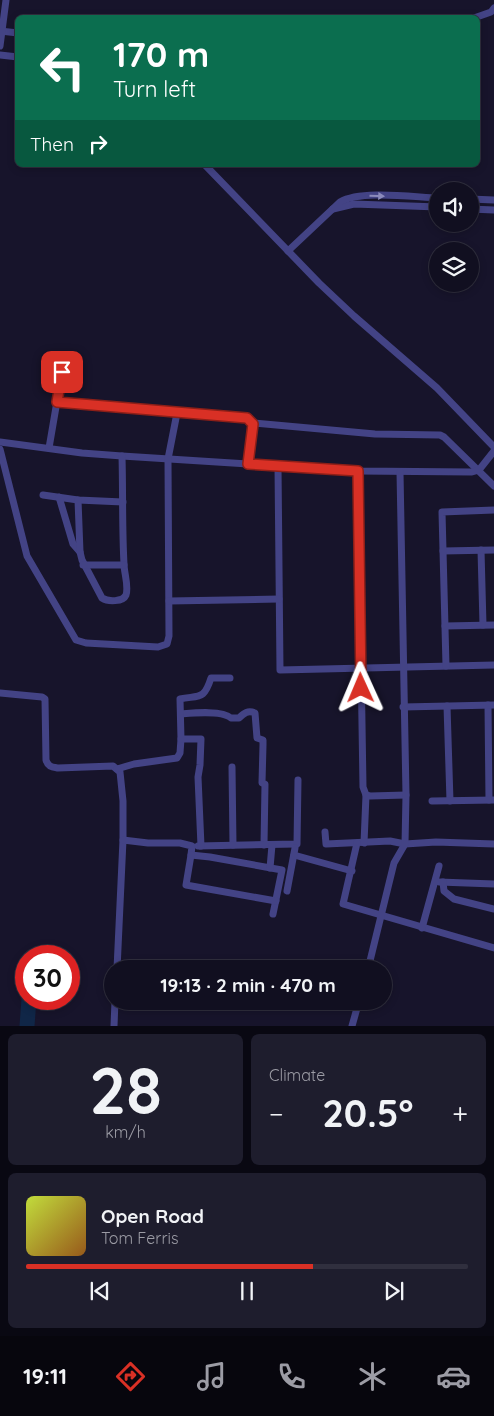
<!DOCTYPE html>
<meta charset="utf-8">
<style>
:root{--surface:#110f20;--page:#1e1d2d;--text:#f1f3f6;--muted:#9c9ca5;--line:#302f3e;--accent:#d93025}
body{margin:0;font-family:Quicksand,sans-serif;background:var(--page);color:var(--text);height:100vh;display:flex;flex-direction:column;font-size:19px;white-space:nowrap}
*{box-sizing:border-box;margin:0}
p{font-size:16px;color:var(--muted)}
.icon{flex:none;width:28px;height:28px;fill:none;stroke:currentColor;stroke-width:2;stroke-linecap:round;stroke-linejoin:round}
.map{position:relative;height:1026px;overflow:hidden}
.drawer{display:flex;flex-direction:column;gap:8px;padding:8px;background:#090812;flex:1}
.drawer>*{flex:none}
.hud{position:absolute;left:15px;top:15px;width:465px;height:152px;border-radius:8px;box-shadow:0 2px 8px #0003,0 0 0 1px var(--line);background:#0b6e4f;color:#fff;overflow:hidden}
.controls{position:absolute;left:429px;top:182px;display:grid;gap:10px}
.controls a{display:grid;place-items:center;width:50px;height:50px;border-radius:50%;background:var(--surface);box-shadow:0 2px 8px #0003,0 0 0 1px var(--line);font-size:25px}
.speed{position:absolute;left:15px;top:945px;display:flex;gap:10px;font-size:25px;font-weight:700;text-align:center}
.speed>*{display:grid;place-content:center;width:65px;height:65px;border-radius:50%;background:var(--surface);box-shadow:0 2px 8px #0003,0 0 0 1px var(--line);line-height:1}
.speed .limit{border:8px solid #d22;background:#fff;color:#111}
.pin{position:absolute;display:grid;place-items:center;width:42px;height:42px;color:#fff;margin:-21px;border-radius:10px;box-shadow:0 2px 8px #0006}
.me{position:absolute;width:55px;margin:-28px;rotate:359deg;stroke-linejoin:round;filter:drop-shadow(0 0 4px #0008)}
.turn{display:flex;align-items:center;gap:18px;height:105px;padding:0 15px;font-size:22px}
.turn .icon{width:65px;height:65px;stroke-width:2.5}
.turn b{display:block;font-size:35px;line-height:42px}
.then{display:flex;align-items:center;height:48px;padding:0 15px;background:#0003;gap:10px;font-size:19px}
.big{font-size:38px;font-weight:700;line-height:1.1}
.drawer .card{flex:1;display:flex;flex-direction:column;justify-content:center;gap:8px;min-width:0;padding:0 18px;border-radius:8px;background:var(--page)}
.drawer .dial{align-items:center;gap:0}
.dial b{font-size:65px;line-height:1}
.song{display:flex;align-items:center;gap:15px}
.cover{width:60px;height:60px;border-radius:8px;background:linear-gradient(135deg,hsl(70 70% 55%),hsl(30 70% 35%))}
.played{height:5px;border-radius:2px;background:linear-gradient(90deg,var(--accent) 65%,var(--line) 65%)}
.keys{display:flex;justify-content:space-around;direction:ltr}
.heat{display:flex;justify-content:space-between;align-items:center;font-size:28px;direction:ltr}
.drawer .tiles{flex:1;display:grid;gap:8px;grid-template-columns:1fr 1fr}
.card:last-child{grid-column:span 2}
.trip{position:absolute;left:104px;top:960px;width:288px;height:50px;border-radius:25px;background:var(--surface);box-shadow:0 2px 8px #0003,0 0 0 1px var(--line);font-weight:700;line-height:50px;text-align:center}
.tabs{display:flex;height:80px;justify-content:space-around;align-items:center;background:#07060d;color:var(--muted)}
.tabs .icon{width:35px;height:35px}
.tabs .active{color:var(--accent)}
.tabs b{font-size:22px;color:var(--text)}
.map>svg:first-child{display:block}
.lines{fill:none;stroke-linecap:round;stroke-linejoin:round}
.river{stroke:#102647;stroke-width:15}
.minor{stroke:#434385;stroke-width:7}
.oneway{fill:#8b8abb}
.route-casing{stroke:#8d1f18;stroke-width:12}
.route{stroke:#d93025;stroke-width:9}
</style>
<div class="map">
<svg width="494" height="1026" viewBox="0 0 494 1026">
<rect width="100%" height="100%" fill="#17142b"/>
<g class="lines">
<!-- river -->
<path class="river" d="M27,1026L29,999"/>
<!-- minor -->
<g class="minor">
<path d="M474,18L491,12L494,8"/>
<path d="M0,31L18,33"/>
<path d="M0,46L6,0"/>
<path d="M0,55L18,57"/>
<path d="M205,165L319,283L354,316L437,388L494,447"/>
<path d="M470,199L494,200"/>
<path d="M333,209L354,204L438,207"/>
<path d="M470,209L494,210"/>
<path d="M288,251L340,202C361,190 412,197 438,198"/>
<path d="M177,413L247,418L253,423L248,464"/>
<path d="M253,423L375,434L440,435L444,437L494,486"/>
<path d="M0,442L82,453L122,456L358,471L472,472L479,470L494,451"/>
<path d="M49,448L62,372"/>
<path d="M0,449L27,556L76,640L86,643L158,647L167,644L169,636L168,459L177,413L57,402"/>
<path d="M278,466L280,670L494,665"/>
<path d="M358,471L363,787L366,795L370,796L406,795"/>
<path d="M43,495L78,500L123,502"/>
<path d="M59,497L73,544L80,552"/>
<path d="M78,500L80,552L82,560L102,598C108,602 123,602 126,595C129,586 124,573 124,564C122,528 123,492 122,456"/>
<path d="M481,550L483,625"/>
<path d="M443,551L494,550"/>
<path d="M83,565H124"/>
<path d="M169,601L279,599"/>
<path d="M445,626L494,625"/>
<path d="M446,666L442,512L494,510"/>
<path d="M0,693L42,697L45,699L46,760C48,767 52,767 58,768L113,766L120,772L123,801V840L117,969"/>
<path d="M488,705L489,800"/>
<path d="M447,706L450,801"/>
<path d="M403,707L494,705"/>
<path d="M181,714C193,713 222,710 231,718H239C244,713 248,710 255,713L257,738L263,740V745L262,783L265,784L264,845"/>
<path d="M232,767L233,845"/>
<path d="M117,769L134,764L177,758L180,753L181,739"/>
<path d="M432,801L494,800"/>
<path d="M325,832L326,844L390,841L405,844L436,842L494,844"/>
<path d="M123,840L148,843H180L192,846L191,855L210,857L282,870L273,914"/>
<path d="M357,843L343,904L494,948"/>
<path d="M364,843L366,795"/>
<path d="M198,846L297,844L298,780"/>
<path d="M201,846L198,777L200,765L201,739H181L180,699C200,695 204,700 211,678H230"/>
<path d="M191,855L186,885L276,901"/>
<path d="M294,855L352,871"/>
<path d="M270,868L272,845"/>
<path d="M439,882L494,884"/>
<path d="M443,882L444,891L454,899L494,909"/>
<path d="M287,891L295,848"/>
<path d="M422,928L439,866"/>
<path d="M368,969L394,863L405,844L406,795L400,472"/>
<path d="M114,1026L115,1001"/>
<path d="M352,1026L359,1001"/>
</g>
</g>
<!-- one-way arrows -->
<defs><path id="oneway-solid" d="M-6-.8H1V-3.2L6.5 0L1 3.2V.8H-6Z" transform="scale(1.25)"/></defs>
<use class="oneway" href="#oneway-solid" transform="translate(377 196) rotate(2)"/>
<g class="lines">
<defs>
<path id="route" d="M62,372L57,402L247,418L253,424L248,464L358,471L361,688"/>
</defs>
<!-- route casing -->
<use href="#route" class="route-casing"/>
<!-- route -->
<use href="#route" class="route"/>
</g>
</svg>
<div class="controls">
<a><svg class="icon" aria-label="sound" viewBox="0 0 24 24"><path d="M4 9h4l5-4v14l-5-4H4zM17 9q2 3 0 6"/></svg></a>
<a><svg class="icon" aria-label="layers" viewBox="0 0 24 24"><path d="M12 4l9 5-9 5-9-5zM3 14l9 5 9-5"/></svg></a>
</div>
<div class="speed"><div class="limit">30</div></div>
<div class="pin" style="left:62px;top:372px;background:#d93025"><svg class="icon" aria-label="arrive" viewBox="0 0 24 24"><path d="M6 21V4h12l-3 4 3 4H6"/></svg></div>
<svg class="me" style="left:361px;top:688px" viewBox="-20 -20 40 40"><path d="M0-17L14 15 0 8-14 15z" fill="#d93025" stroke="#fff" stroke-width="4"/></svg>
<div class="trip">19:13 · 2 min · 470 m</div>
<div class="hud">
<div class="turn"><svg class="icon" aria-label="left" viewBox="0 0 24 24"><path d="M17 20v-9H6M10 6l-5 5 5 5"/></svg><div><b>170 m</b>Turn left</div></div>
<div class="then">Then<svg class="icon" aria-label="right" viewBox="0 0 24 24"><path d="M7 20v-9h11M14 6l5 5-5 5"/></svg></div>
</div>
</div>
<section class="drawer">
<div class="tiles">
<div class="card dial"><b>28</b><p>km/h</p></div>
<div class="card"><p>Climate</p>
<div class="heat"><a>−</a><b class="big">20.5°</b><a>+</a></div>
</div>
<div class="card">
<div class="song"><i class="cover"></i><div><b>Open Road</b><p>Tom Ferris</p></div></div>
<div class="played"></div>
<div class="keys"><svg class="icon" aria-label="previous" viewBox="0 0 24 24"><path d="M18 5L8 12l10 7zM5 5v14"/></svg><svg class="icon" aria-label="pause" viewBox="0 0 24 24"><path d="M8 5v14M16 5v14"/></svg><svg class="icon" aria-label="next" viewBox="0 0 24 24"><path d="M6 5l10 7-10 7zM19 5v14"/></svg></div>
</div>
</div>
</section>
<nav class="tabs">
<b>19:11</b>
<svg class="icon active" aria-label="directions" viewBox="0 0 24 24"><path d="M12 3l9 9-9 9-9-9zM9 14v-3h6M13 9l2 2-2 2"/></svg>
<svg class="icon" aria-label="music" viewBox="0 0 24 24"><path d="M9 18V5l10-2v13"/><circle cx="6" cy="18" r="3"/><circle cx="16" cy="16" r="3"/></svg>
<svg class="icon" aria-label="phone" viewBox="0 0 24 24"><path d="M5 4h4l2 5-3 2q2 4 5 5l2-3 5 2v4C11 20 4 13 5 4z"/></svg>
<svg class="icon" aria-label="climate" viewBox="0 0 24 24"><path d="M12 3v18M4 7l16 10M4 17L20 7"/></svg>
<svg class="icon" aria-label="car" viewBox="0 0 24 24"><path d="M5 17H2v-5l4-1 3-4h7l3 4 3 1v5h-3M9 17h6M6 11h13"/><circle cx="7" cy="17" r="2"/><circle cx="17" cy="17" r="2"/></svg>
</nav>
